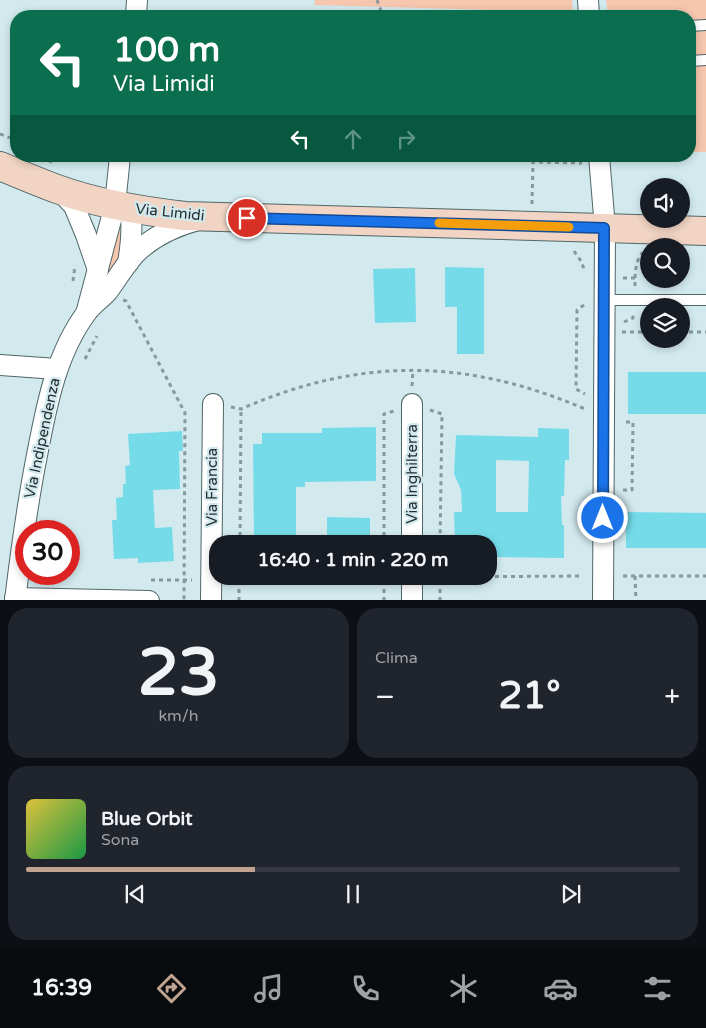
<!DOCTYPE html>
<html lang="it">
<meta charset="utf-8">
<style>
:root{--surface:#171b24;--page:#20242c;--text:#f1f3f6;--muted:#9ea1a6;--line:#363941;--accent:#c0a391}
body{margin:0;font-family:"Varela Round",sans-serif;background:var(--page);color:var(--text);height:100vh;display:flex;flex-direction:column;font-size:19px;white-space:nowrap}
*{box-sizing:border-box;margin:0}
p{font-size:16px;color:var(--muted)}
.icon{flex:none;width:28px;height:28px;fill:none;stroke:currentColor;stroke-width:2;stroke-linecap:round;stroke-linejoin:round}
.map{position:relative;height:600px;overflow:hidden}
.side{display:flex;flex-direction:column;gap:8px;padding:8px;background:#0d0f14;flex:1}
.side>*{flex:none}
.guide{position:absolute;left:10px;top:10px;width:686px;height:152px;border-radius:20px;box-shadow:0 2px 8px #0003;background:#0b6e4f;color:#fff;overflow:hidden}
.buttons{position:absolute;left:640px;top:178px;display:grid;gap:10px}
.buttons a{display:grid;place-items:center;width:50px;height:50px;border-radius:50%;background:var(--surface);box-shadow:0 2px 8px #0003;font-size:25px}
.speed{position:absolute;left:15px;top:520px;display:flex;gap:10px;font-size:25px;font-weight:700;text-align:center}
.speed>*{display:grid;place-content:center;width:65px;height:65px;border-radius:50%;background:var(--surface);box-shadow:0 2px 8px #0003;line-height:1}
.speed .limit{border:8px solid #d22;background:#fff;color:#111}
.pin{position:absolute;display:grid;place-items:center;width:42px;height:42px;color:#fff;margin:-21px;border:2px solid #fff;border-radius:50%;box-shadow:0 1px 5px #0007}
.me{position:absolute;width:55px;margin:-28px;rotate:0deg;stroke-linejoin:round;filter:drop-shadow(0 0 4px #0008)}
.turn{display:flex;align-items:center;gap:18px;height:105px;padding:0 20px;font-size:22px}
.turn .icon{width:65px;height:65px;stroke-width:2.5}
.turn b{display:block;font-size:35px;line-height:42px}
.lanes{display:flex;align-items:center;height:48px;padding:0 20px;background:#0003;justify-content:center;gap:25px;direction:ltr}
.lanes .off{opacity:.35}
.big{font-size:38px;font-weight:800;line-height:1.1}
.side .tile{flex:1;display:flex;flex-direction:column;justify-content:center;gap:8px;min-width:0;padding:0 18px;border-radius:20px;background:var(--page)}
.side .dial{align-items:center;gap:0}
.dial b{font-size:65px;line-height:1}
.song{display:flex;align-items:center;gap:15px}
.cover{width:60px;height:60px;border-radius:8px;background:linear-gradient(135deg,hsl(50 70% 55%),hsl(140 70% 35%))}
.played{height:5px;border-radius:2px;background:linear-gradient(90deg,var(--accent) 35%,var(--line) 35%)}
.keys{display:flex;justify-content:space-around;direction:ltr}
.heat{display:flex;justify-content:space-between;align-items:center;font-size:28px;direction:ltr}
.side .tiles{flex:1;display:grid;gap:8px;grid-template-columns:1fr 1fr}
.tile:last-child{grid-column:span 2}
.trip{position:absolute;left:209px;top:535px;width:288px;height:50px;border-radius:20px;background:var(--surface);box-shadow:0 2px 8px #0003;font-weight:800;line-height:50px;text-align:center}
.dock{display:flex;height:80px;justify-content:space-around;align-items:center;background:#090b0e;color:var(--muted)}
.dock .icon{width:35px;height:35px}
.dock .active{color:var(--accent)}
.dock b{font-size:22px;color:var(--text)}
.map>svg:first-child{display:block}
.green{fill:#f6c6ae}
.building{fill:#75dbe9;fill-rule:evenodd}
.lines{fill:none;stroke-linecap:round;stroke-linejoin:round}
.lane-casing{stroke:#506669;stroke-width:12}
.street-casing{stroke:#506669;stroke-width:22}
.secondary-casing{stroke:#506669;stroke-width:30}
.path{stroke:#86989b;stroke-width:3;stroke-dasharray:4 4;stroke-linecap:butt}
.lane{stroke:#fff;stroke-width:10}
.street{stroke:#fff;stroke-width:20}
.secondary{stroke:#f1d4c3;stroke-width:28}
.route-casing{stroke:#114b97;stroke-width:12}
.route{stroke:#1a73e8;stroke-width:9}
.slow{stroke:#f59e0b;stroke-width:9}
.labels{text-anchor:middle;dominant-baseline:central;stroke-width:4.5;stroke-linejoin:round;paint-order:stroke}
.street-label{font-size:15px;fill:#252e30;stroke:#d2eaee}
</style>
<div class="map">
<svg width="706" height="601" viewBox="0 0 706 601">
<rect width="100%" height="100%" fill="#d2eaee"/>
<!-- green -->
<g class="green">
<path d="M315,0H572L573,16H532V11L314,5Z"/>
<path d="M606,0H706V152H690V16H608Z"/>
<path d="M124,226C123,249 123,260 106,277L113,240Z"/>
</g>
<!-- building -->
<g class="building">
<path d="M445,267L484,268V354H457V307H445Z"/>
<path d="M415,268L416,322L375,323L373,269Z"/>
<rect x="628" y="372" width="78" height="42"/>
<path d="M376,427V481L305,482V487H296V544H254L253,444H262V433H322V428Z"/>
<path d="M538,428L569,429V460H565L564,496H561L562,525H564V558L488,557V544H455L454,512H462L461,490L454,474L456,435L538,437ZM496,460L529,461L528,512H496Z"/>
<path d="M182,431L183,451H179L180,489L153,490L155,528L172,527L174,561L138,563V558L114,559L112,520H117L116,498L123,497V484H126L125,466L130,465L128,434Z"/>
<path d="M626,512L706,513V548H626Z"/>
<path d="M327,517L370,518V544H327Z"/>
</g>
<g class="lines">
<defs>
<g id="lane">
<path d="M690,26L706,25"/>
<path d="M690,61L706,60"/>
<path d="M604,300H706"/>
</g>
<g id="street">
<path d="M588,0L589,16"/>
<path d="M136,16L137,0"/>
<path d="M599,156L605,228L603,601"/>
<path d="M58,189L74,206L86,235L98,270"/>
<path d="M128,263C131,245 133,226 130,208"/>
<path d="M87,310L115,205L120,156"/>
<path d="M0,365L57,369"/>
<path d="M412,544V404"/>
<path d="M15,598L149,601"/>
<path d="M15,601C21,550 28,500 38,450C47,403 57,352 87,312C93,304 102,298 108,291C117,279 125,265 135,254C152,237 175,226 198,220"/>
<path d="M211,601L213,404"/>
<path d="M412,601V576"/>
</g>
<path id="secondary" d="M0,166C19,174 38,182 57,189C98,204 142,211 185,216L706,231"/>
</defs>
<!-- lane casing -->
<use href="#lane" class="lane-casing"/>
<!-- street casing -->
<use href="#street" class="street-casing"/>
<!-- secondary casing -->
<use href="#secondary" class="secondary-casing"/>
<!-- path -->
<g class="path">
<path d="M377,0L383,16"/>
<path d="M0,134L16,140"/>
<path d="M50,163L52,156"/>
<path d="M532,204L533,162L582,163"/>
<path d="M574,251L581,261L584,269"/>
<path d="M623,278H635"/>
<path d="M73,281L75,265"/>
<path d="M635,286C635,274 635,261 643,252"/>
<path d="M123,300L126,301L185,413L184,601"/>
<path d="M584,305L577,310L576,389L585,394"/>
<path d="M624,322L633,318V314"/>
<path d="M622,332H649"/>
<path d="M681,332H706"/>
<path d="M85,359L97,336"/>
<path d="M412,386L413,370"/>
<path d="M231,407L241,409C360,357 466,358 585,409"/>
<path d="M430,410L442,414L440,544"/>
<path d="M623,490H632L633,422H623"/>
<path d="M240,544L241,409"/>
<path d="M384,544V414L394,411"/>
<path d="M54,574L64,579"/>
<path d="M623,576H706"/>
<path d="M635,576L636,601"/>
<path d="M431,577L583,576"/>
<path d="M151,580H192"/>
<path d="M229,580L392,578"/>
<path d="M239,601V576"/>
<path d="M384,601V577"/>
<path d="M440,601V576"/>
</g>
<!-- lane -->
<use href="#lane" class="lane"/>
<!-- street -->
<use href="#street" class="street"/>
<!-- secondary -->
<use href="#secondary" class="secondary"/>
</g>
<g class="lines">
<defs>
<path id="route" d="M247,218L604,228L603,518"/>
</defs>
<!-- route casing -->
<use href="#route" class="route-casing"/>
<!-- route -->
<use href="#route" class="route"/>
<!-- slow -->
<path class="slow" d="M439,223L569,227"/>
</g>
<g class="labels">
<!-- street labels -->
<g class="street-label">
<text transform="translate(170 212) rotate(6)">Via Limidi</text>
<text transform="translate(42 438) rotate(-78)">Via Indipendenza</text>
<text transform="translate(412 474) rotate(-90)">Via Inghilterra</text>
<text transform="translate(212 487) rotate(-90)">Via Francia</text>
</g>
</g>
</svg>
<div class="buttons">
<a><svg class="icon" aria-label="sound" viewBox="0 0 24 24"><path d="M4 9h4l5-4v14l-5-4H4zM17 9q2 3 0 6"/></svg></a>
<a><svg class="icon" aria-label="search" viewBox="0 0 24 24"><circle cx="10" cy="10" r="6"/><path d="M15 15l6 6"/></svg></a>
<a><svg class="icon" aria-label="layers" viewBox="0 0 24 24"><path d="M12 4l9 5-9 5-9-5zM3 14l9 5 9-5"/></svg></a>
</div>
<div class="speed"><div class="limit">30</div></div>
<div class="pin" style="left:247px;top:218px;background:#d93025"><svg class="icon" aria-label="arrive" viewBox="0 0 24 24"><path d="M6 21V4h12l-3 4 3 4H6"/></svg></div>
<svg class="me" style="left:603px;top:518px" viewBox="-20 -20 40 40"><circle r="17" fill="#1a73e8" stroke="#fff" stroke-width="3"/><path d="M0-11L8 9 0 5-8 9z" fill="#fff"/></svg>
<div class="trip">16:40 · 1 min · 220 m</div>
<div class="guide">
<div class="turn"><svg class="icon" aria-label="left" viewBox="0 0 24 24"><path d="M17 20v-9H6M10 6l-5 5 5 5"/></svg><div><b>100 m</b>Via Limidi</div></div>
<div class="lanes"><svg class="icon" aria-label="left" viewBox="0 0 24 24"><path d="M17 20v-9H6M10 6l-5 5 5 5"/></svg><svg class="icon off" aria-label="ahead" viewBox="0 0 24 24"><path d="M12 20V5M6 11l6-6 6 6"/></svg><svg class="icon off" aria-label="right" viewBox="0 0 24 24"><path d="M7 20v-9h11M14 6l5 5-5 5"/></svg></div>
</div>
</div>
<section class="side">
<div class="tiles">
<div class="tile dial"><b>23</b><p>km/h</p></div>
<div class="tile"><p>Clima</p>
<div class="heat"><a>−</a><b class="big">21°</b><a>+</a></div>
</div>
<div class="tile">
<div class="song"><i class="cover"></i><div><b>Blue Orbit</b><p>Sona</p></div></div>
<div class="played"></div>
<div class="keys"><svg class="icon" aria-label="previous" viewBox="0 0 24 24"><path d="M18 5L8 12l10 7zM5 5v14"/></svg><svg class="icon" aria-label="pause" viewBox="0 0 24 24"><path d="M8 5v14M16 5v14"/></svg><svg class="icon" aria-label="next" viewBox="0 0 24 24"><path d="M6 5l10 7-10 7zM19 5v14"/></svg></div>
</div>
</div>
</section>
<nav class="dock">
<b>16:39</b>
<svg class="icon active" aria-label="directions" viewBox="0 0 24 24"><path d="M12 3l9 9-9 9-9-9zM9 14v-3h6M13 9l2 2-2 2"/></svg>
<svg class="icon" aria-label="music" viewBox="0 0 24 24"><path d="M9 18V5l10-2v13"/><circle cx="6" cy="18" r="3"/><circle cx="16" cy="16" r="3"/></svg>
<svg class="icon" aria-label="phone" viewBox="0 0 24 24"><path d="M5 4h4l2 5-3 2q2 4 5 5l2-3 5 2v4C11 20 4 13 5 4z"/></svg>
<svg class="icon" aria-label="climate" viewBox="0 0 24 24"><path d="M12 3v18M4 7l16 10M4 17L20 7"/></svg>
<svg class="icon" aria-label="car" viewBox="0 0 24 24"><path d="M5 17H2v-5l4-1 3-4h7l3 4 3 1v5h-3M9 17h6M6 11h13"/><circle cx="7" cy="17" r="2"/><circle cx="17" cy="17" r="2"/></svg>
<svg class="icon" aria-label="filters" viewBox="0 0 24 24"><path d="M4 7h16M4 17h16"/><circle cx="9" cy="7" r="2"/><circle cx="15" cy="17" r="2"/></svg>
</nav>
